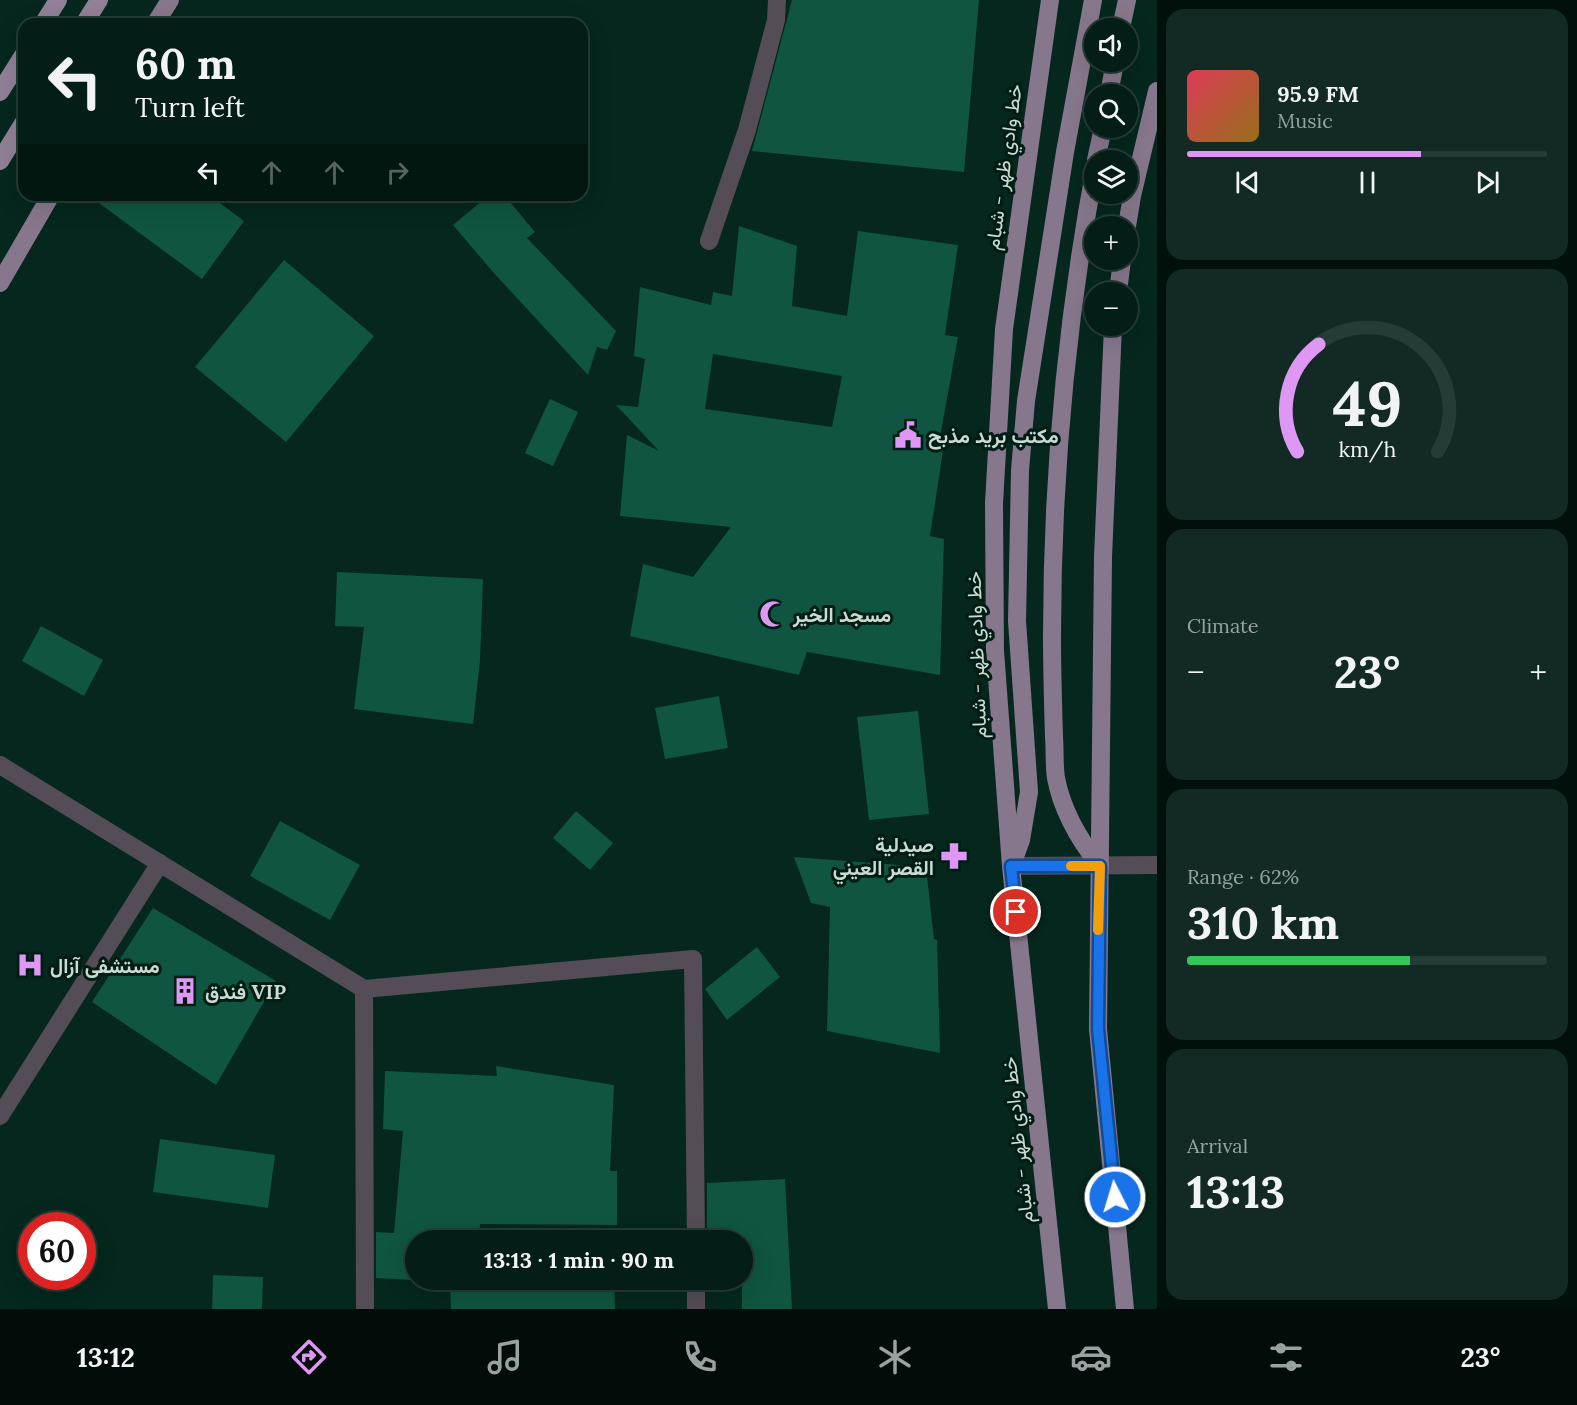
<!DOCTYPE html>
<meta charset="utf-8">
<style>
:root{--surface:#041d16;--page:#122a23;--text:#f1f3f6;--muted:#97a2a1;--line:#253b35;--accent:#de98f3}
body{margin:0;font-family:Lora,Vazirmatn,serif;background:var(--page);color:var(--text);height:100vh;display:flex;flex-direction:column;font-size:22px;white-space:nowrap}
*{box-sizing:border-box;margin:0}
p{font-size:20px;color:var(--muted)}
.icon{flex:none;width:33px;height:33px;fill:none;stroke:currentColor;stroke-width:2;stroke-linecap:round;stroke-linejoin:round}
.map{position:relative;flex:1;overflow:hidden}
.sheet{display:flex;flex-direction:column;gap:9px;padding:9px;background:#02100c;width:420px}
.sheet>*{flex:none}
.hud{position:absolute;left:18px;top:18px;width:570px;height:183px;border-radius:18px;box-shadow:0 6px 24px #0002,0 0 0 2px var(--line);background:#041d16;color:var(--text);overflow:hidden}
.buttons{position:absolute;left:1084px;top:18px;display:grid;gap:12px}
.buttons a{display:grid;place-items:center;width:54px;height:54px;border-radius:50%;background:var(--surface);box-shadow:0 6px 24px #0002,0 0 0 2px var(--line);font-size:30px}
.speed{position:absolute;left:18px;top:1212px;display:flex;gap:12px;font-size:30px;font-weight:700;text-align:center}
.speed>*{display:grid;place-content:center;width:78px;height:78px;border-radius:50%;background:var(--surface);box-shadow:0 6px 24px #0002,0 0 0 2px var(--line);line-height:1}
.speed .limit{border:9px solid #d22;background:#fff;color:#111}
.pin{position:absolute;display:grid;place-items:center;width:51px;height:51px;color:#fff;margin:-26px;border:3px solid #fff;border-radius:50%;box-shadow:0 2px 6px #0007}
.me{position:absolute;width:66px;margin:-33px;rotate:355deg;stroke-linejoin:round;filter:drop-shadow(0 0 4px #0008)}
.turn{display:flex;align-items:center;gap:21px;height:126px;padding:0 18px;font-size:27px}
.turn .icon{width:78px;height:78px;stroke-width:2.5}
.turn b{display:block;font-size:42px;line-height:51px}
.lanes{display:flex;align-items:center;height:57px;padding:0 18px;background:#0003;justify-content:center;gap:30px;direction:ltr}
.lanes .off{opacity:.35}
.big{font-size:45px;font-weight:800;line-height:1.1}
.sheet .tile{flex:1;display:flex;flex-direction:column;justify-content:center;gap:9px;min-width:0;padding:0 21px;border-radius:18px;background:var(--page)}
.sheet .dial{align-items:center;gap:0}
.dial svg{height:156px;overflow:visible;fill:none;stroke:var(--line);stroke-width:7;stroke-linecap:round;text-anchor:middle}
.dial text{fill:var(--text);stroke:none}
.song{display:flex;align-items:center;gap:18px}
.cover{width:72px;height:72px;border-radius:9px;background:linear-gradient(135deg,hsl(350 70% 55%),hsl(40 70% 35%))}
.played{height:6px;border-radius:3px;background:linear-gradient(90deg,var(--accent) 65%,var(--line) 65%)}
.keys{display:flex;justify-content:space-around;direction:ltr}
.heat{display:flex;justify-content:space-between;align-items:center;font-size:33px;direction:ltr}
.charge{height:9px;border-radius:4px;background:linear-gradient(90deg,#34c759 62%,var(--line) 0)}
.trip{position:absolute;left:405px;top:1230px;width:348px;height:60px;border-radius:30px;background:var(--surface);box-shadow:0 6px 24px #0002,0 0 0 2px var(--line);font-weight:800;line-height:60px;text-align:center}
.tabs{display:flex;height:96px;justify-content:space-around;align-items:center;background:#020c09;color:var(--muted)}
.tabs .icon{width:42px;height:42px}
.tabs .on{color:var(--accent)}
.tabs b{font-size:27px;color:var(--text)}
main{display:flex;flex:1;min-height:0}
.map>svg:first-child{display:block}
.building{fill:#105442;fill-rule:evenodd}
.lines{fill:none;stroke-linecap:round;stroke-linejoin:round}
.minor{stroke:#544c56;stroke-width:18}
.primary{stroke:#87778c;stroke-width:18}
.trunk{stroke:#918096;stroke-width:18}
.route-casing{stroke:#114b97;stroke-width:15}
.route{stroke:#1a73e8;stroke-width:10}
.slow{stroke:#f59e0b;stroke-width:10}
.labels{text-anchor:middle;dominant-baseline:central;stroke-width:6;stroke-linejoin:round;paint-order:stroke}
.street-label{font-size:20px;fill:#c9dbd4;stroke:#001d14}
.poi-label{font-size:20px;font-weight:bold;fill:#c9dbd4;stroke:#001d14;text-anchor:start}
</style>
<main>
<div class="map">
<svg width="1157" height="1309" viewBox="0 0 1157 1309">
<rect width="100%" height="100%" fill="#05271d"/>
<!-- building -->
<g class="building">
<path d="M792,0H979L964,172L752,151Z"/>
<path d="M88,195H209L244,221L202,279Z"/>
<path d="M489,195H504L535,232L527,238L616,331L607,350L597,347L588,375L493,272L453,225Z"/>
<path d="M739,226L797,246L792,306L847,316L858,231L958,245L945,335L958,337L939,443L944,444L930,536L944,539L940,675L807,652L799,675L630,636L643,564L693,577L731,527L620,516L627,435L659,451L616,405L638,407L645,359L634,356L640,287L711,305L713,292L732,296ZM713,354L842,376L832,427L705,409Z"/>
<path d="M284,260L374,336L286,442L195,367Z"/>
<path d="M550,399L578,412L553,466L525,453Z"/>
<path d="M337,572L483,579L480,661L473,724L354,709L364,627L335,626Z"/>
<path d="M41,626L103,660L84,696L22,661Z"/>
<path d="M719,696L728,748L665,759L655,708Z"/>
<path d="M918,711L929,814L869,820L857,717Z"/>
<path d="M576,811L613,843L590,870L553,838Z"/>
<path d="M280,821L360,865L330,920L250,876Z"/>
<path d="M794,857L926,867L934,939L937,940L940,1053L827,1031L830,907L811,903Z"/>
<path d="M153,908L276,981L216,1085L92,1002Z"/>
<path d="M757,947L780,977L727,1020L705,989Z"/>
<path d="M496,1066L614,1085L610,1171H617V1225L480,1224L479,1240H416V1280H614L615,1309H451L450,1282L376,1278V1232L394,1233L403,1131L383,1129L385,1071L497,1076Z"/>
<path d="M160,1139L275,1155L268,1208L153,1192Z"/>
<path d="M785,1179L792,1309H742V1240H707V1183Z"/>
<path d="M213,1275L263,1277L262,1309H212Z"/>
</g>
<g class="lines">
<!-- minor -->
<g class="minor">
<path d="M709,241L747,130L776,20L777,0"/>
<path d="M0,765L364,989L365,1309"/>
<path d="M1011,866L1157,865"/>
<path d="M364,989L693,959L696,1240"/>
<path d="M0,1116L160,863"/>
<path d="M696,1280V1309"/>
</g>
<!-- primary -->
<g class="primary">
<path d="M1050,0L1004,329L994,503L995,651L1011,866L1057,1309"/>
<path d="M155,24L170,0"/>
<path d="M1121,28L1127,0"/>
<path d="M1109,94L1115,62"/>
<path d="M1096,160L1103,128"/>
<path d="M1095,168C1066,323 1052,480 1052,637C1052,670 1053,704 1054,737C1055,750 1054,765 1056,778C1062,810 1080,841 1100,866"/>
<path d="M1127,226L1132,196L1157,91"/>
<path d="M0,283L51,195"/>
<path d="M1118,292L1122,260"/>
<path d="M1113,326L1103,557L1098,1029L1125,1309"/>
<path d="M1013,862L1021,840L1029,792L1017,621L1020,470L1026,401L1065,152L1093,0"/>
</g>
<!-- trunk -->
<g class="trunk">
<path d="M43,24L58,0"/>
<path d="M84,24L99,0"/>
<path d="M0,92L24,54"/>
<path d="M0,161L24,122"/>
</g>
</g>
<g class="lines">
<defs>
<path id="route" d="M1016,912L1011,866H1100L1098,1029L1115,1197"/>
</defs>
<!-- route casing -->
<use href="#route" class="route-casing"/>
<!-- route -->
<use href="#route" class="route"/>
<!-- slow -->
<path class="slow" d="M1071,866H1100L1098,930"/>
</g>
<!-- icons -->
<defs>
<symbol id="civic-bare" viewBox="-9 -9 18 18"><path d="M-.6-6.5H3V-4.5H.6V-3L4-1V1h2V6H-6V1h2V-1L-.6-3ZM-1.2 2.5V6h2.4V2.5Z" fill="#de98f3" stroke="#001d14" stroke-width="2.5" paint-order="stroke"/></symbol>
<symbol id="mosque-bare" viewBox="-9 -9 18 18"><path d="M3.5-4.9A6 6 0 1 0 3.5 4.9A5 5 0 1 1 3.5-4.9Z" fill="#de98f3" stroke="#001d14" stroke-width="2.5" paint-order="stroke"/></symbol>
<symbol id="pharmacy-bare" viewBox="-9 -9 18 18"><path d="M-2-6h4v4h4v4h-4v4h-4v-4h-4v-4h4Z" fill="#de98f3" stroke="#001d14" stroke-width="2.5" paint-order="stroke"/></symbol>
<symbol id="hospital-bare" viewBox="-9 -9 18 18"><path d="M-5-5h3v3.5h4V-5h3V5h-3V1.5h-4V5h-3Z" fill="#de98f3" stroke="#001d14" stroke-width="2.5" paint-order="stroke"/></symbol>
<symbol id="building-bare" viewBox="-9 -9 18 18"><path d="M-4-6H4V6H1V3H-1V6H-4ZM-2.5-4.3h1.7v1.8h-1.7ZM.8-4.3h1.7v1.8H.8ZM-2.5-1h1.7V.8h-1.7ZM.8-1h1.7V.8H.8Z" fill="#de98f3" stroke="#001d14" stroke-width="2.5" paint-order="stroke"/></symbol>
</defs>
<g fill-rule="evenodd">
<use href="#civic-bare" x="889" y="416" width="38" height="38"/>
<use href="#mosque-bare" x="754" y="595" width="38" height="38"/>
<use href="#pharmacy-bare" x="935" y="837" width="38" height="38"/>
<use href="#hospital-bare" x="11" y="946" width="38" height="38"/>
<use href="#building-bare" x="166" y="972" width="38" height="38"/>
</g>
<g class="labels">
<!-- street labels -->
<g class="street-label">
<text transform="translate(1003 167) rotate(-82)">خط وادي ظهر - شبام</text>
<text transform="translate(976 655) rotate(-92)">خط وادي ظهر - شبام</text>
<text transform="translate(1017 1140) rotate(-96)">خط وادي ظهر - شبام</text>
</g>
<!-- poi labels -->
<g class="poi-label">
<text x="928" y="435">مكتب بريد مذبح</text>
<text x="793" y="614">مسجد الخير</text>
<text x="934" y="844" text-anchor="end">صيدلية<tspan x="934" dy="23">القصر العيني</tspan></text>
<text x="50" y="965">مستشفى آزال</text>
<text x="205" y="991">فندق VIP</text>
</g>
</g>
</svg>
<div class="buttons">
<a><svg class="icon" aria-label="sound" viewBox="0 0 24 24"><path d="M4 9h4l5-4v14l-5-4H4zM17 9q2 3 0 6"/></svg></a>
<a><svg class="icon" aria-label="search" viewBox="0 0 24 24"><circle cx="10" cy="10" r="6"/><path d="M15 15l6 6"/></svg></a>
<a><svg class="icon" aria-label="layers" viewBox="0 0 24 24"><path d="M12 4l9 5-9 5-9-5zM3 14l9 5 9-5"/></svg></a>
<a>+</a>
<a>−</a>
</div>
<div class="speed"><div class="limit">60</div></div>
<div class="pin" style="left:1016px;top:912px;background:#d93025"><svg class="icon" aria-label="arrive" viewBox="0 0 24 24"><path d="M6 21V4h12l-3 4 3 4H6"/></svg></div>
<svg class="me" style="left:1115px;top:1197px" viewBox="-20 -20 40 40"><circle r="17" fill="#1a73e8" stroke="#fff" stroke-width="3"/><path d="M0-11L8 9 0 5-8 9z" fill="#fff"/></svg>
<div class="trip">13:13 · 1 min · 90 m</div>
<div class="hud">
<div class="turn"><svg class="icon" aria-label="left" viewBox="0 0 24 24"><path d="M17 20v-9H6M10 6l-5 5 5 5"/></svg><div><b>60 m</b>Turn left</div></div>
<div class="lanes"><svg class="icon" aria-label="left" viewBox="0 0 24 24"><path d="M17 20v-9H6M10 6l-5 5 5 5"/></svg><svg class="icon off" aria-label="ahead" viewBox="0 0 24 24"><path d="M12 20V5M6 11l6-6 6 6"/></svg><svg class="icon off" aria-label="ahead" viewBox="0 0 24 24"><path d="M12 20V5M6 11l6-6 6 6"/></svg><svg class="icon off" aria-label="right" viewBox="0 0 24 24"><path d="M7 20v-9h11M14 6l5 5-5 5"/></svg></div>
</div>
</div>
<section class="sheet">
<div class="tile">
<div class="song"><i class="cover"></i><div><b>95.9 FM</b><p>Music</p></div></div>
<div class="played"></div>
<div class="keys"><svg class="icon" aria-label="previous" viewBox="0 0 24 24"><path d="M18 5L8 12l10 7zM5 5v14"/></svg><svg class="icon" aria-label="pause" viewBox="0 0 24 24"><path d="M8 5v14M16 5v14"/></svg><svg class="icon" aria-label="next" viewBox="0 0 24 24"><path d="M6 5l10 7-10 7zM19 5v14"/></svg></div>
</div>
<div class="tile dial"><svg viewBox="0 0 100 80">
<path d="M14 69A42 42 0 1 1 86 69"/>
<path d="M14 69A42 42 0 0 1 25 14" stroke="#de98f3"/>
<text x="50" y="56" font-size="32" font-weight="700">49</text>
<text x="50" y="72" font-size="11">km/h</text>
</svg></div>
<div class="tile"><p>Climate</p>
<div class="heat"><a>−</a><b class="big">23°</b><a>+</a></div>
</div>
<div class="tile"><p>Range · 62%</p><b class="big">310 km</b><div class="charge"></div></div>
<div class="tile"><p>Arrival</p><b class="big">13:13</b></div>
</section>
</main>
<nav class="tabs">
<b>13:12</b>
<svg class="icon on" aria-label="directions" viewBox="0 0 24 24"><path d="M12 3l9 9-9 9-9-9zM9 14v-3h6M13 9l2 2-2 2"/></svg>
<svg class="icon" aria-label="music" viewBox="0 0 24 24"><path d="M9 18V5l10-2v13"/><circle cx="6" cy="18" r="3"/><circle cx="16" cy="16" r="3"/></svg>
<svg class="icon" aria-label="phone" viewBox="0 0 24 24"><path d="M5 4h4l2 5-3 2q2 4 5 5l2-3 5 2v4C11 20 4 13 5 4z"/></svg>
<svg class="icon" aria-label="climate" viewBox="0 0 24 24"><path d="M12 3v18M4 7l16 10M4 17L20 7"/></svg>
<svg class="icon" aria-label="car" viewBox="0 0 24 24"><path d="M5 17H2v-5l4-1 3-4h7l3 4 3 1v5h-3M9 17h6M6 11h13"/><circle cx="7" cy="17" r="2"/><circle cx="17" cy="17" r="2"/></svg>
<svg class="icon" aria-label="filters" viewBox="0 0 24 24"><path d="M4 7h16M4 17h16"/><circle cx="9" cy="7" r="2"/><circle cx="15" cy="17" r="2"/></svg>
<b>23°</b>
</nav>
